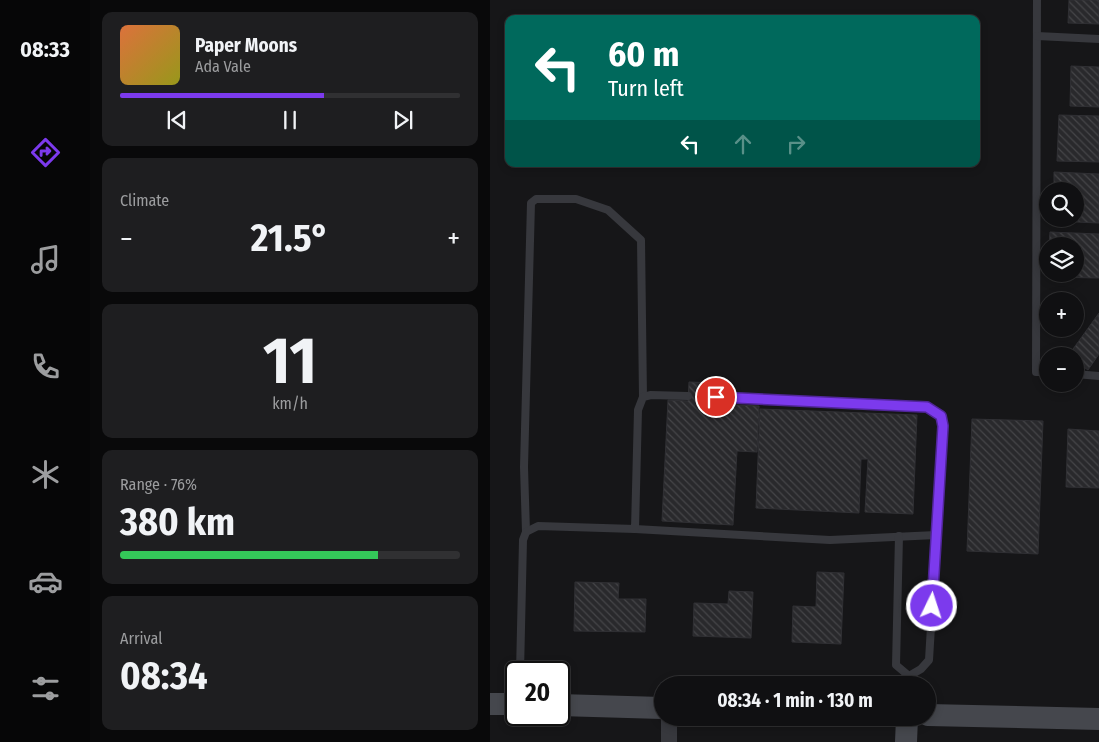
<!DOCTYPE html>
<meta charset="utf-8">
<style>
:root{--surface:#101012;--page:#1e1e20;--text:#f1f3f6;--muted:#9c9d9f;--line:#303032;--accent:#7c3aed}
body{margin:0;font-family:"Fira Sans Condensed",sans-serif;background:var(--page);color:var(--text);height:100vh;display:flex;flex-direction:column;font-size:19px;white-space:nowrap}
*{box-sizing:border-box;margin:0}
p{font-size:16px;color:var(--muted)}
.icon{flex:none;width:28px;height:28px;fill:none;stroke:currentColor;stroke-width:2;stroke-linecap:round;stroke-linejoin:round}
.map{position:relative;flex:1;overflow:hidden}
.side{display:flex;flex-direction:column;gap:12px;padding:12px;background:#09090a;width:400px}
.side>*{flex:none}
.top-card{position:absolute;left:15px;top:15px;width:475px;height:152px;border-radius:10px;box-shadow:0 2px 8px #0003,0 0 0 1px var(--line);background:#00695c;color:#fff;overflow:hidden}
.tools{position:absolute;left:549px;top:182px;display:grid;gap:10px}
.tools a{display:grid;place-items:center;width:45px;height:45px;border-radius:50%;background:var(--surface);box-shadow:0 2px 8px #0003,0 0 0 1px var(--line);font-size:25px}
.speed{position:absolute;left:15px;top:661px;display:flex;gap:10px;font-size:25px;font-weight:700;text-align:center}
.speed>*{display:grid;place-content:center;width:65px;height:65px;border-radius:50%;background:var(--surface);box-shadow:0 2px 8px #0003,0 0 0 1px var(--line);line-height:1}
.speed .limit{border:2px solid #111;border-radius:8px;background:#fff;color:#111}
.pin{position:absolute;display:grid;place-items:center;width:42px;height:42px;color:#fff;margin:-21px;border:2px solid #fff;border-radius:50%;box-shadow:0 1px 5px #0007}
.me{position:absolute;width:55px;margin:-28px;rotate:4deg;stroke-linejoin:round;filter:drop-shadow(0 0 4px #0008)}
.turn{display:flex;align-items:center;gap:18px;height:105px;padding:0 20px;font-size:22px}
.turn .icon{width:65px;height:65px;stroke-width:2.5}
.turn b{display:block;font-size:35px;line-height:42px}
.lanes{display:flex;align-items:center;height:48px;padding:0 20px;background:#0003;justify-content:center;gap:25px;direction:ltr}
.lanes .off{opacity:.35}
.big{font-size:38px;font-weight:700;line-height:1.1}
.side .widget{flex:1;display:flex;flex-direction:column;justify-content:center;gap:8px;min-width:0;padding:0 18px;border-radius:10px;background:var(--page)}
.side .dial{align-items:center;gap:0}
.dial b{font-size:65px;line-height:1}
.song{display:flex;align-items:center;gap:15px}
.cover{width:60px;height:60px;border-radius:8px;background:linear-gradient(135deg,hsl(20 70% 55%),hsl(60 70% 35%))}
.played{height:5px;border-radius:2px;background:linear-gradient(90deg,var(--accent) 60%,var(--line) 60%)}
.keys{display:flex;justify-content:space-around;direction:ltr}
.heat{display:flex;justify-content:space-between;align-items:center;font-size:28px;direction:ltr}
.charge{height:8px;border-radius:4px;background:linear-gradient(90deg,#34c759 76%,var(--line) 0)}
.trip{position:absolute;left:164px;top:676px;width:282px;height:50px;border-radius:25px;background:var(--surface);box-shadow:0 2px 8px #0003,0 0 0 1px var(--line);font-weight:700;line-height:50px;text-align:center}
main{display:flex;flex:1;min-height:0}
.dock{display:flex;flex-direction:column;width:90px;justify-content:space-around;align-items:center;background:#060607;color:var(--muted)}
.dock .icon{width:35px;height:35px}
.dock .active{color:var(--accent)}
.dock b{font-size:22px;color:var(--text)}
.map>svg:first-child{display:block}
.building{fill:url(#building-back-hatch);stroke:#303034}
.lines{fill:none;stroke-linecap:round;stroke-linejoin:round}
.service{stroke:#37383d;stroke-width:8}
.minor{stroke:#37383d;stroke-width:16}
.secondary{stroke:#45474d;stroke-width:22}
.route-casing{stroke:#51269a;stroke-width:12}
.route{stroke:#7c3aed;stroke-width:9}
</style>
<main>
<nav class="dock">
<b>08:33</b>
<svg class="icon active" aria-label="directions" viewBox="0 0 24 24"><path d="M12 3l9 9-9 9-9-9zM9 14v-3h6M13 9l2 2-2 2"/></svg>
<svg class="icon" aria-label="music" viewBox="0 0 24 24"><path d="M9 18V5l10-2v13"/><circle cx="6" cy="18" r="3"/><circle cx="16" cy="16" r="3"/></svg>
<svg class="icon" aria-label="phone" viewBox="0 0 24 24"><path d="M5 4h4l2 5-3 2q2 4 5 5l2-3 5 2v4C11 20 4 13 5 4z"/></svg>
<svg class="icon" aria-label="climate" viewBox="0 0 24 24"><path d="M12 3v18M4 7l16 10M4 17L20 7"/></svg>
<svg class="icon" aria-label="car" viewBox="0 0 24 24"><path d="M5 17H2v-5l4-1 3-4h7l3 4 3 1v5h-3M9 17h6M6 11h13"/><circle cx="7" cy="17" r="2"/><circle cx="17" cy="17" r="2"/></svg>
<svg class="icon" aria-label="filters" viewBox="0 0 24 24"><path d="M4 7h16M4 17h16"/><circle cx="9" cy="7" r="2"/><circle cx="15" cy="17" r="2"/></svg>
</nav>
<section class="side">
<div class="widget">
<div class="song"><i class="cover"></i><div><b>Paper Moons</b><p>Ada Vale</p></div></div>
<div class="played"></div>
<div class="keys"><svg class="icon" aria-label="previous" viewBox="0 0 24 24"><path d="M18 5L8 12l10 7zM5 5v14"/></svg><svg class="icon" aria-label="pause" viewBox="0 0 24 24"><path d="M8 5v14M16 5v14"/></svg><svg class="icon" aria-label="next" viewBox="0 0 24 24"><path d="M6 5l10 7-10 7zM19 5v14"/></svg></div>
</div>
<div class="widget"><p>Climate</p>
<div class="heat"><a>−</a><b class="big">21.5°</b><a>+</a></div>
</div>
<div class="widget dial"><b>11</b><p>km/h</p></div>
<div class="widget"><p>Range · 76%</p><b class="big">380 km</b><div class="charge"></div></div>
<div class="widget"><p>Arrival</p><b class="big">08:34</b></div>
</section>
<div class="map">
<svg width="609" height="742" viewBox="0 0 609 742">
<defs>
<pattern id="building-back-hatch" width="6" height="6" patternUnits="userSpaceOnUse" patternTransform="scale(1.25)"><rect width="6" height="6" fill="#29292c"/><path d="M-1 5l2 2M0 0l6 6M5-1l2 2" fill="none" stroke="#454548"/></pattern>
</defs>
<rect width="100%" height="100%" fill="#161618"/>
<!-- building -->
<g class="building">
<path d="M579,0H609V24L578,23Z"/>
<path d="M581,66L609,67V107L580,106Z"/>
<path d="M569,115L609,116V162L567,161Z"/>
<path d="M564,172L609,174V223L563,221V219H585V191H564Z"/>
<path d="M560,232L609,234V278L558,277V274H585V246H559Z"/>
<path d="M609,313V354L598,370L585,361V356H578Z"/>
<path d="M199,382L227,383L226,404L269,406L267,452L247,451L243,525L172,521L178,400L198,401Z"/>
<path d="M270,409L427,415L423,514L375,512L378,459H371L369,513L266,508Z"/>
<path d="M482,419L553,421L548,554L477,551Z"/>
<path d="M578,429L609,431V488L576,487Z"/>
<path d="M327,572L354,573L351,644L302,642L303,606L326,607Z"/>
<path d="M85,582L129,583L128,599H156L155,632L84,631Z"/>
<path d="M239,591L263,592L261,638L203,636L204,603L238,604Z"/>
</g>
<g class="lines">
<!-- service -->
<g class="service">
<path d="M547,0L546,372H558"/>
<path d="M547,36L609,39"/>
<path d="M585,374L609,376"/>
<path d="M226,397L437,407L451,416L453,426L439,660L431,669L419,676L418,685"/>
<path d="M145,529L340,540L446,535"/>
<path d="M36,532L34,467L41,203L46,199H86L118,210L151,240L153,397"/>
<path d="M409,536L406,665L419,676"/>
<path d="M30,672L33,540L36,532L48,526L145,529L148,410L153,397L161,395L198,396"/>
</g>
<!-- minor -->
<path class="minor" d="M179,718V742"/>
<!-- secondary -->
<g class="secondary">
<path d="M0,704H26"/>
<path d="M69,705L172,708"/>
<path d="M438,715L609,719"/>
<path d="M416,742L417,718"/>
</g>
</g>
<g class="lines">
<defs>
<path id="route" d="M226,397L437,407L451,416L453,426L442,606"/>
</defs>
<!-- route casing -->
<use href="#route" class="route-casing"/>
<!-- route -->
<use href="#route" class="route"/>
</g>
</svg>
<div class="tools">
<a><svg class="icon" aria-label="search" viewBox="0 0 24 24"><circle cx="10" cy="10" r="6"/><path d="M15 15l6 6"/></svg></a>
<a><svg class="icon" aria-label="layers" viewBox="0 0 24 24"><path d="M12 4l9 5-9 5-9-5zM3 14l9 5 9-5"/></svg></a>
<a>+</a>
<a>−</a>
</div>
<div class="speed"><div class="limit">20</div></div>
<div class="pin" style="left:226px;top:397px;background:#d93025"><svg class="icon" aria-label="arrive" viewBox="0 0 24 24"><path d="M6 21V4h12l-3 4 3 4H6"/></svg></div>
<svg class="me" style="left:442px;top:606px" viewBox="-20 -20 40 40"><circle r="17" fill="#7c3aed" stroke="#fff" stroke-width="3"/><path d="M0-11L8 9 0 5-8 9z" fill="#fff"/></svg>
<div class="trip">08:34 · 1 min · 130 m</div>
<div class="top-card">
<div class="turn"><svg class="icon" aria-label="left" viewBox="0 0 24 24"><path d="M17 20v-9H6M10 6l-5 5 5 5"/></svg><div><b>60 m</b>Turn left</div></div>
<div class="lanes"><svg class="icon" aria-label="left" viewBox="0 0 24 24"><path d="M17 20v-9H6M10 6l-5 5 5 5"/></svg><svg class="icon off" aria-label="ahead" viewBox="0 0 24 24"><path d="M12 20V5M6 11l6-6 6 6"/></svg><svg class="icon off" aria-label="right" viewBox="0 0 24 24"><path d="M7 20v-9h11M14 6l5 5-5 5"/></svg></div>
</div>
</div>
</main>
